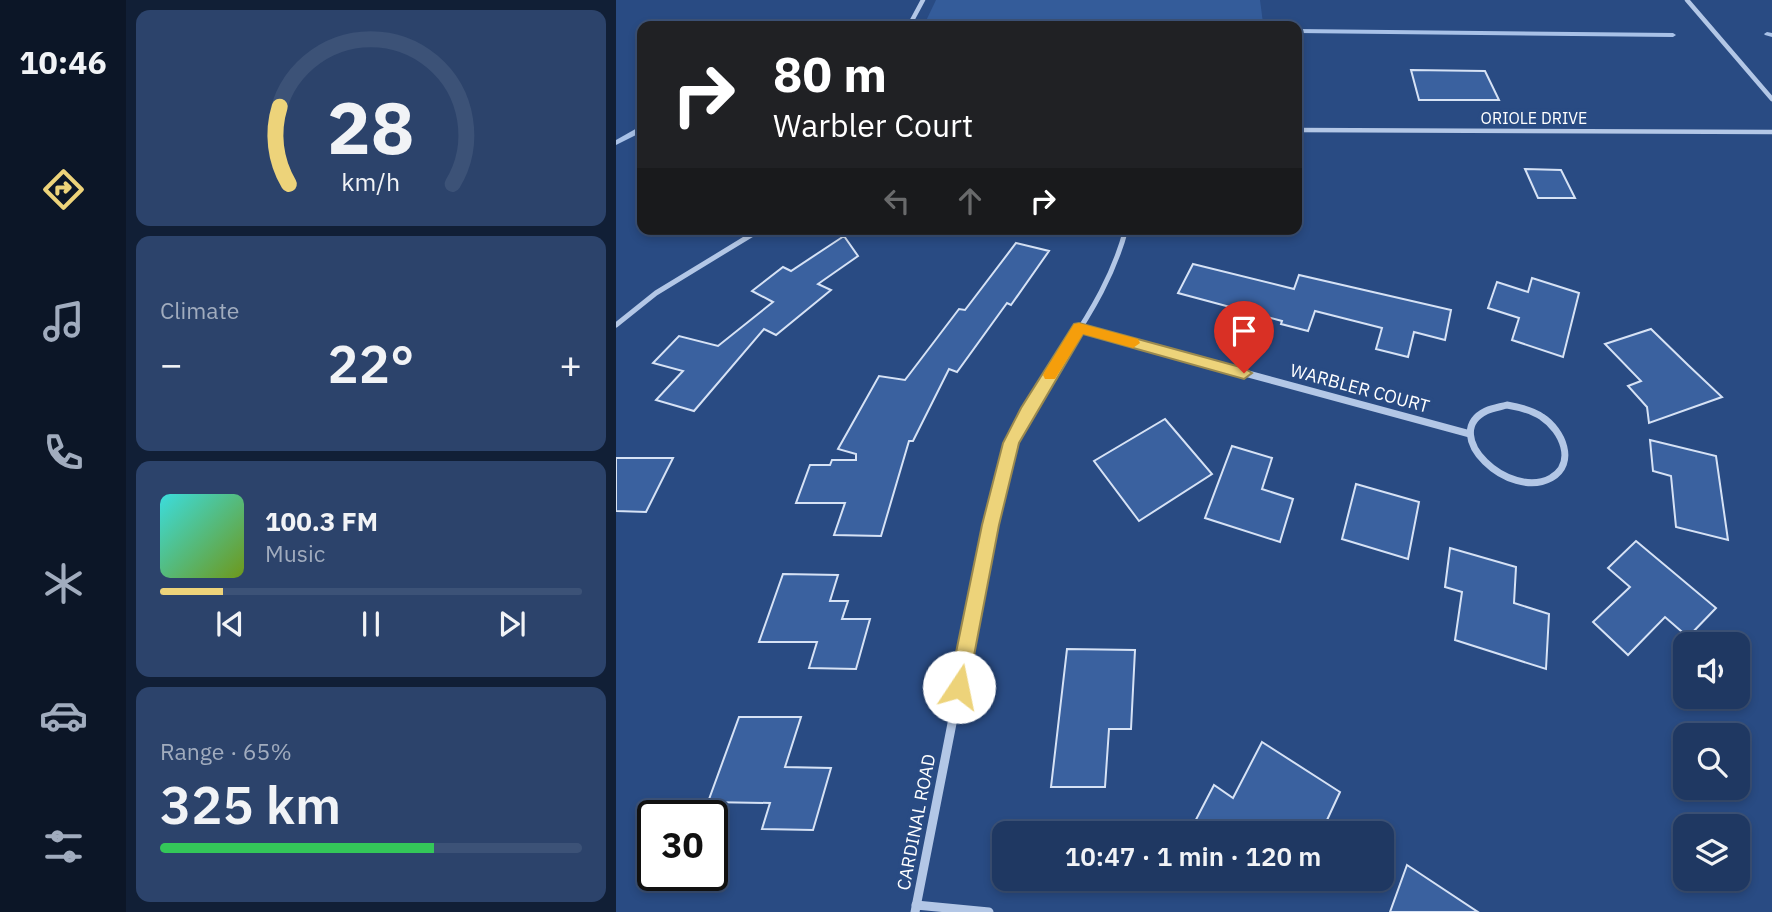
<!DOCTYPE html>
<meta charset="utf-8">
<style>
:root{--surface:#1f3862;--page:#2c436b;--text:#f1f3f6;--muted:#a1acbe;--line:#3c5277;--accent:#edd37a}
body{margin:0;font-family:"IBM Plex Sans",sans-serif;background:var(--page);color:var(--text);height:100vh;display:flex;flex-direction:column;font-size:26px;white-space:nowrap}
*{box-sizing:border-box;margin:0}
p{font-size:23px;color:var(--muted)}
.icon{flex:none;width:38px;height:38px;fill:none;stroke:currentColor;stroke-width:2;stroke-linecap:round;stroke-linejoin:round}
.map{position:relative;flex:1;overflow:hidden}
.side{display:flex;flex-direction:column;gap:10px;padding:10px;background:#111f36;width:490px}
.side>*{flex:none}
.guide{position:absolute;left:21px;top:21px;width:665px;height:214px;border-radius:14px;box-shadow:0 4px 10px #0003,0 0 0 2px var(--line);background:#202124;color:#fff;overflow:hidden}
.fabs{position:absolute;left:1057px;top:632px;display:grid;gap:14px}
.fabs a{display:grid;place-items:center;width:77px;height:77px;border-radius:14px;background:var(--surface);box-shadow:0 4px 10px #0003,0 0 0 2px var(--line);font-size:35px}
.speed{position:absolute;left:21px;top:800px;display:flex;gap:14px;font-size:35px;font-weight:700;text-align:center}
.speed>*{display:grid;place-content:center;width:91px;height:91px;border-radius:50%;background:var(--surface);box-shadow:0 4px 10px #0003,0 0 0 2px var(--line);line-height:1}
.speed .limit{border:4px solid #111;border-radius:10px;background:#fff;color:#111}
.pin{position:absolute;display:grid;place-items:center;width:60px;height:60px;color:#fff;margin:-72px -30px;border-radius:50% 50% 50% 0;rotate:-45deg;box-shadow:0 0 7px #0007}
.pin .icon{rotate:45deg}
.me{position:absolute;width:77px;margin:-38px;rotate:11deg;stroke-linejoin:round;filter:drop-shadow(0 0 5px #0008)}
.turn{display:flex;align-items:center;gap:24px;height:147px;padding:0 21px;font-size:32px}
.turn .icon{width:91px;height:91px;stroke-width:2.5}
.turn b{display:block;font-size:49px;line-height:60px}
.lanes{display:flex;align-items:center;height:66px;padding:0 21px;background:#0003;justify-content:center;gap:35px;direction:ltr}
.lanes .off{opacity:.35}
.big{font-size:52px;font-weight:600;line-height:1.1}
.side .widget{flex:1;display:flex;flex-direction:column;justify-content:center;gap:10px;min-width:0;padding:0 24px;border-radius:14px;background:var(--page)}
.side .dial{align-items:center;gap:0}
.dial svg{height:182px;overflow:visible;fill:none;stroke:var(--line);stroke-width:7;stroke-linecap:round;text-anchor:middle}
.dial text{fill:var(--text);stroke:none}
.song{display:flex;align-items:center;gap:21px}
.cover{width:84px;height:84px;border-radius:10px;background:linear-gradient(135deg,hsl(180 70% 55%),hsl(80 70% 35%))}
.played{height:7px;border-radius:4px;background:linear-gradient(90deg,var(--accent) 15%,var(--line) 15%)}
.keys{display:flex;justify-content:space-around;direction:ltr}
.heat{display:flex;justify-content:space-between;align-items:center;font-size:38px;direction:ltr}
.charge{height:10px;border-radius:5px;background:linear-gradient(90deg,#34c759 65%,var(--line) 0)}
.trip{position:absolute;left:376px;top:821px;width:402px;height:70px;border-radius:14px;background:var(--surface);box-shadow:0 4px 10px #0003,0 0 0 2px var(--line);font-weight:600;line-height:70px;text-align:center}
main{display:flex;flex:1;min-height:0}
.tabs{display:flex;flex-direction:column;width:126px;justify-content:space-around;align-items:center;background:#0c1627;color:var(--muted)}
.tabs .icon{width:49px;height:49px}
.tabs .current{color:var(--accent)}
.tabs b{font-size:32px;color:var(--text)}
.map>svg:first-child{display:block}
.green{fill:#345c9a}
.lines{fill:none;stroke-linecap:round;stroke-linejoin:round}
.stream{fill:#a8c1e7;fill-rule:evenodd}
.building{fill:#3a619f;stroke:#d6e2f5;stroke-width:2}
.minor-far3{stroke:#b3c7e6;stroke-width:4.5}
.minor-far2{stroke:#b3c7e6;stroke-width:5}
.minor-far1{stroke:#b3c7e6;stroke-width:7}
.minor{stroke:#b3c7e6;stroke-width:9}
.route{fill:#edd37a;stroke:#9a894f;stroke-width:2}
.slow{fill:#f59e0b}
.labels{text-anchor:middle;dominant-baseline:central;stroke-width:7;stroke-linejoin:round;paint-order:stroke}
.far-street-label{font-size:16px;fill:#fff;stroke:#294b83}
.street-label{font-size:18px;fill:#fff;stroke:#294b83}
</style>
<main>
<nav class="tabs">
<b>10:46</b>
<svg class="icon current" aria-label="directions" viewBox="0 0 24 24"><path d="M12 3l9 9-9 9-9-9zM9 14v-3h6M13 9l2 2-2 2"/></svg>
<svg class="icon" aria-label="music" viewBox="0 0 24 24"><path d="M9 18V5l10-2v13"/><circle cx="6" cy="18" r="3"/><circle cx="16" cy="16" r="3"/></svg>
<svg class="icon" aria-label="phone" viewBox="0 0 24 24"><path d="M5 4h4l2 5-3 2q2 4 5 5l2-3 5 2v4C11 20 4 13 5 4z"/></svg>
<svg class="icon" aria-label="climate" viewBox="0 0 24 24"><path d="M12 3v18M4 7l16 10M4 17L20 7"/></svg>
<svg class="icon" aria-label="car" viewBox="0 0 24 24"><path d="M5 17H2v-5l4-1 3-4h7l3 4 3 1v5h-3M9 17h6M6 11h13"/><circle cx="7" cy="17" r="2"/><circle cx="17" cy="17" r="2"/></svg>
<svg class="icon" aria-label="filters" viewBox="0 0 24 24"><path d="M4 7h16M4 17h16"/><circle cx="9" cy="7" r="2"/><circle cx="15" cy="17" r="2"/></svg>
</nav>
<section class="side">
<div class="widget dial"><svg viewBox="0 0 100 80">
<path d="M14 69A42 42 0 1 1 86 69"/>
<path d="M14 69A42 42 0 0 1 10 35" stroke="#edd37a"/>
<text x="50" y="56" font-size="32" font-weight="700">28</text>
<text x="50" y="72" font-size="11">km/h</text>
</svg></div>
<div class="widget"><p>Climate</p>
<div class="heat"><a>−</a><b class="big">22°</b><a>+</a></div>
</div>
<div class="widget">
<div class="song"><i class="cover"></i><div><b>100.3 FM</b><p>Music</p></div></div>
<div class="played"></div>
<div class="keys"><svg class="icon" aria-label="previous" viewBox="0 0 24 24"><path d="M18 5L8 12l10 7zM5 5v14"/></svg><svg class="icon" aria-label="pause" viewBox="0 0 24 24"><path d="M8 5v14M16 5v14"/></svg><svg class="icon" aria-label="next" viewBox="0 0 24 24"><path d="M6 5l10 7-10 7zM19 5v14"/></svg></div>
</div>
<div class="widget"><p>Range · 65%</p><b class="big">325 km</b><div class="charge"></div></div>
</section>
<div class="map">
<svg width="1156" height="912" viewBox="0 0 1156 912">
<rect width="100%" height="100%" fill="#294b83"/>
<!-- green -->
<path class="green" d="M320,0H644L647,23L308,25Z"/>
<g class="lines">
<!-- stream -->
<g class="stream">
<path d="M681,29L1057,33L1060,35L1057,37L681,33Z"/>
<path d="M1151,32L1156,33V37L1149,35L1148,34Z"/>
<path d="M23,127H26V132L0,145V140Z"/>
</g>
</g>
<!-- building -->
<g class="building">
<path d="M795,70L869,71L883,100H803Z"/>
<path d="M909,169L945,170L959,198H922Z"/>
<path d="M228,236L242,256L202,284L215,290L160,335L148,329L78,411L40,400L67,371L37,363L63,336L102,346L157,302L136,291L167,267L175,271Z"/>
<path d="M400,243L433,251L395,305L391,303L341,372L333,369L297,441H293L265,536L218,535L229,503H180L194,465H214L216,460H240V454L222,449L263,376L289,380L343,309L349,310Z"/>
<path d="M577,264L678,289L683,275L835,310L829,340L798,332L792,357L760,349L766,328L699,311L692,331L665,324L666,321L562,293Z"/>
<path d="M916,278L963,293L947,357L896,340L903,318L872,308L881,282L912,292Z"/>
<path d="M1035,329L1072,365L1106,397L1033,423L1031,407L1012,386L1025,381L989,344Z"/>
<path d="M549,419L596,474L523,521L478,461Z"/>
<path d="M1034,440L1100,456L1112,540L1060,527L1055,476L1037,471Z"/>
<path d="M616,446L656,458L646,489L677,499L664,542L589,518Z"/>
<path d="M0,458H57L30,512L0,511Z"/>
<path d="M740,484L803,502L792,559L726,539Z"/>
<path d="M1020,541L1100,608L1072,637L1049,617L1012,655L977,622L1014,587L992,568Z"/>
<path d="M834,548L900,567L898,603L933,614L930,669L839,640L846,592L829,587Z"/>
<path d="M167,574L222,575L214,601H232L226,619H254L240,669L193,668L201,642H143Z"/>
<path d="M451,649L519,650L515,729H493L489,787H435Z"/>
<path d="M123,717H185L169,767L215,768L197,830L146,829L154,803L92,802Z"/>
<path d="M646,742L724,792L705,833H573L598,785L617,798Z"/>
<path d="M791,865L862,912H774Z"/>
</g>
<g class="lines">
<!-- minor-far3 -->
<g class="minor-far3">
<path d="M1071,0L1156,99"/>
<path d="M293,26L307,0"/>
<path d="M681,130L1156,132"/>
</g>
<!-- minor-far2 -->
<g class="minor-far2">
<path d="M0,325L40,293L145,229"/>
<path d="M463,328L542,350"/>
<path d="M450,350C476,311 498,274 510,229"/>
</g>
<!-- minor-far1 -->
<g class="minor-far1">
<path d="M536,348L854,434"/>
<path d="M891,405C903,407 916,410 926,417C946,430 961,463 935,478C893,501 823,434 870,411C877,408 884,407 891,405Z"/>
<path d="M360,598C370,547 376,494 395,445C408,410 430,379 451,348"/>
</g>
<!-- minor -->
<g class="minor">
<path d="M300,905L373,912"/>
<path d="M299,912L361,596"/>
</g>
</g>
<!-- route -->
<path class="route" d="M463,323L628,368L636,373L628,379L467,334L403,443L383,525L352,687L350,694L343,697L336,694L333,687L366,525L387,443L405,408L458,324Z"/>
<!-- slow -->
<path class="slow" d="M463,323L522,339L524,343L517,348L467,334L439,379H429L427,375L429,371L458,324Z"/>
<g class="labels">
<!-- far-street labels -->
<g class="far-street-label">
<text x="918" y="118">ORIOLE DRIVE</text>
</g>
<!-- street labels -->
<g class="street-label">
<text transform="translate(744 388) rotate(15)">WARBLER COURT</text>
<text transform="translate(300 822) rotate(-79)">CARDINAL ROAD</text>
</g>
</g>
</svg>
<div class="fabs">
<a><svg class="icon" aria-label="sound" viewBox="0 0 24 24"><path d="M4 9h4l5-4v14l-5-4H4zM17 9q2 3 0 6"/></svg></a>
<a><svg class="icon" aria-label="search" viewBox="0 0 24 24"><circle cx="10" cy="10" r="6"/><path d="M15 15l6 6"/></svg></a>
<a><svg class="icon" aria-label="layers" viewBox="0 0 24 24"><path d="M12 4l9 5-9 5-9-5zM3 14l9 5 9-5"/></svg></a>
</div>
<div class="speed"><div class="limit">30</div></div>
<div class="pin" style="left:628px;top:373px;background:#d93025"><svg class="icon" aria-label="arrive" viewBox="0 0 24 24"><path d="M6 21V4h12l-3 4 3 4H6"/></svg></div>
<svg class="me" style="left:343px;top:687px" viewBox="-20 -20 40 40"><circle r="19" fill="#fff"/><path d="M0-13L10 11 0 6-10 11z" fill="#edd37a"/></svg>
<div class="trip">10:47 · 1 min · 120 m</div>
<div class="guide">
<div class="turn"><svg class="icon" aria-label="right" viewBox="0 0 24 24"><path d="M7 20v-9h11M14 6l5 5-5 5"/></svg><div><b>80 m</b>Warbler Court</div></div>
<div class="lanes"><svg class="icon off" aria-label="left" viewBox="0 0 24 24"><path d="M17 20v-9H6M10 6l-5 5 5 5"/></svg><svg class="icon off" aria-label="ahead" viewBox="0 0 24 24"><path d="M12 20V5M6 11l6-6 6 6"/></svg><svg class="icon" aria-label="right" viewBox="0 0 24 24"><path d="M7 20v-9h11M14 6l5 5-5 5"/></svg></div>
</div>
</div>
</main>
